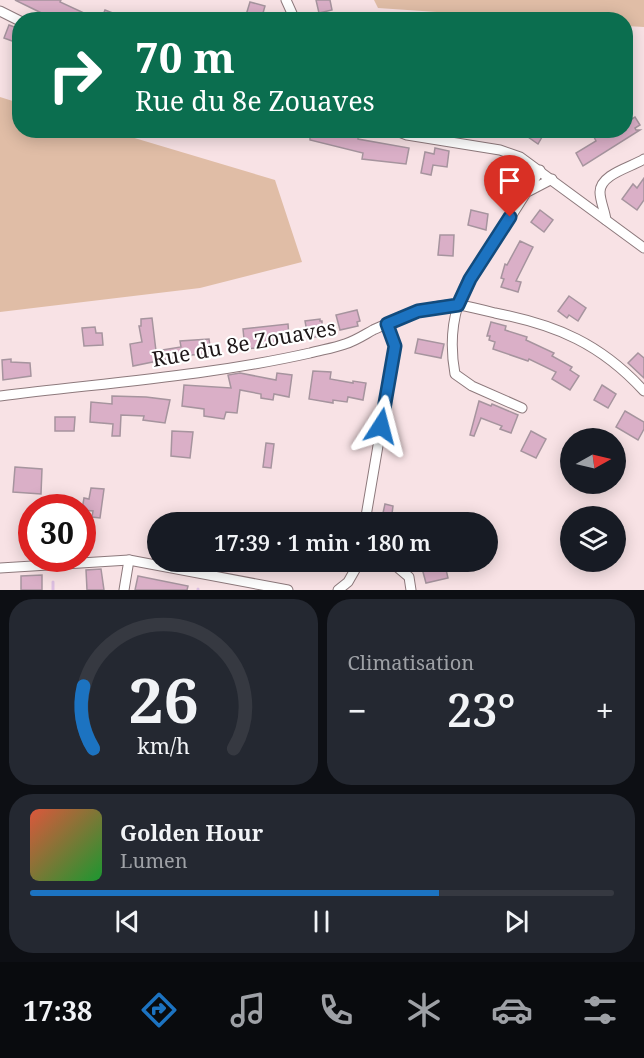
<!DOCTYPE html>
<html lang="fr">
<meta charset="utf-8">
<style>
:root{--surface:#171b24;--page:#242831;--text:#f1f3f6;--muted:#9ea1a6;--line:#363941;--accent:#1c73c1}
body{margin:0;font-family:"Noto Serif",serif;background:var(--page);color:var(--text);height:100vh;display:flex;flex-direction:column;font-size:22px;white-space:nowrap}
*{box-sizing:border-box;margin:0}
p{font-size:20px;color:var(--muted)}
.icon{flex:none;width:33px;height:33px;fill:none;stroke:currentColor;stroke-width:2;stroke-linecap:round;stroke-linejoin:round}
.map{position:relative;height:590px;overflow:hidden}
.panel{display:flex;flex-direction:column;gap:9px;padding:9px;background:#0d0f14;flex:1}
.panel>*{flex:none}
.top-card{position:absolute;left:12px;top:12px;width:621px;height:126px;border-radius:24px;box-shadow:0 3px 15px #0003;background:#0b6e4f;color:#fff;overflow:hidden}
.needle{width:39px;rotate:82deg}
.fabs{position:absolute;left:560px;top:428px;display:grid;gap:12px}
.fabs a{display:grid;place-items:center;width:66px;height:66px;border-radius:50%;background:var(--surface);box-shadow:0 3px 15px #0003;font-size:30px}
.speed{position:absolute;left:18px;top:494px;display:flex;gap:12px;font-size:30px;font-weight:700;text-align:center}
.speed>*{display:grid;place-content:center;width:78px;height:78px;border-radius:50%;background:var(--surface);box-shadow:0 3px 15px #0003;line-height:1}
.speed .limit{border:9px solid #d22;background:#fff;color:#111}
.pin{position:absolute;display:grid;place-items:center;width:51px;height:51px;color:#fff;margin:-62px -26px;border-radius:50% 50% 50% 0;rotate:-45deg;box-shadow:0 0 6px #0007}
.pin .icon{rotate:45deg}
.me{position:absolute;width:66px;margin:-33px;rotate:9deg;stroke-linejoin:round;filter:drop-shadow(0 0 4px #0008)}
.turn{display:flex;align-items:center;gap:21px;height:126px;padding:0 24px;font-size:27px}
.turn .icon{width:78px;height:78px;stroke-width:2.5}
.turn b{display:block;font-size:42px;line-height:51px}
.big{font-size:45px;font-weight:600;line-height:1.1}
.panel .card{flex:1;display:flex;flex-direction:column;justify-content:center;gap:9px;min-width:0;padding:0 21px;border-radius:24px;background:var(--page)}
.panel .dial{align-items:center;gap:0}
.dial svg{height:156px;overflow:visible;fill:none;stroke:var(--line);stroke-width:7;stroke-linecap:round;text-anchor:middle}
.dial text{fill:var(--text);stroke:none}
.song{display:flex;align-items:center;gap:18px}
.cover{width:72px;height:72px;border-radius:9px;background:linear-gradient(135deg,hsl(10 70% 55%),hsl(130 70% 35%))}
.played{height:6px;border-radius:3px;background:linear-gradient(90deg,var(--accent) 70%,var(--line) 70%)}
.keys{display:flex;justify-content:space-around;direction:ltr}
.heat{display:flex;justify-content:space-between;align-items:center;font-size:33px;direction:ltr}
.panel .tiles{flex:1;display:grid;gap:9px;grid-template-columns:1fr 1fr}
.card:last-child{grid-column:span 2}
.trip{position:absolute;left:147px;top:512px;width:351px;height:60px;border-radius:30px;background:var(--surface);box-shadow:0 3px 15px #0003;font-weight:600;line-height:60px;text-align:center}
.dock{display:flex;height:96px;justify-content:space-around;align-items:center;background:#090b0e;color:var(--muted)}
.dock .icon{width:42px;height:42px}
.dock .selected{color:var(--accent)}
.dock b{font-size:27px;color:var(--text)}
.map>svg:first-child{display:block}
.green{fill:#e0bda6}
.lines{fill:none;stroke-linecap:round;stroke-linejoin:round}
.stream{stroke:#ddbfe2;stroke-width:3}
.building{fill:#daafc7;stroke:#a6949e;stroke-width:1.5}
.street-casing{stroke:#8d797c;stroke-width:11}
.street{stroke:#fff;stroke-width:9}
.route-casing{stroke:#124b7d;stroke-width:15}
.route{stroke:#1c73c1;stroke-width:10}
.labels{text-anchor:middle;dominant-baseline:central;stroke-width:4.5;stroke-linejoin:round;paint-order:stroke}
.street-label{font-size:21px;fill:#1e1718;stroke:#fff}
</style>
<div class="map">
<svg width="644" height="590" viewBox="0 0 644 590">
<rect width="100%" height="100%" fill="#f8e2e5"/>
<!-- green -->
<g class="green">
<path d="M374,0H644V27L626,26V20L539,19L378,8Z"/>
<path d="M0,97L19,103L20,130L111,131L275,180L302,262L200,288L0,312Z"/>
</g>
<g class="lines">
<!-- stream -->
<g class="stream">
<path d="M53,582V590"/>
<path d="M198,590V589"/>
</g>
</g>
<!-- building -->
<g class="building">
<path d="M15,0H61L60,2L99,20H66L60,17L56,20Z"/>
<path d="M316,0H330L332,10L319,13Z"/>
<path d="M250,2L265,6L261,20L246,15Z"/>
<path d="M105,10L128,19V20H101Z"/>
<path d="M9,25L20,29V44L4,38Z"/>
<path d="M626,113L630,120L635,117L640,125L635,128L636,130H640L583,166L576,153L596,141L593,135L601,130H626Z"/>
<path d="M310,130H341L358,134V139L409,148L406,164L362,159L363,153L310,140Z"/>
<path d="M518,130H546L538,144Z"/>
<path d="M435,148L449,151L447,167L433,165L431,175L421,173L425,152L434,154Z"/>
<path d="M644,178V200L637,210L622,199L633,184L637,188Z"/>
<path d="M471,210L488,214L486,230L468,225Z"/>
<path d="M540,210L553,220L544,232L531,222Z"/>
<path d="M440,235H454L453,256L438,255Z"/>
<path d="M520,241L533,247L516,281L521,282L518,292L501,287L504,279L501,278L505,264L507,265Z"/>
<path d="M569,296L586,308L578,321L569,315L567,318L558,311Z"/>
<path d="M357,310L360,321L357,322L358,326L340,330L336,315Z"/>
<path d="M152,318L156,351L181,347L180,341L209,339L211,353L182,356L133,366L130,344L142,342L139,326H141V319Z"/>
<path d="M320,319V321H322V336L308,338L305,321Z"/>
<path d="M491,322L506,326L505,330L527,337L526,340L554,353L552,356L572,367L570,370L579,376L570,390L552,379L556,372L529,359L528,361L493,349L495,342L489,340L490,336H487Z"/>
<path d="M288,324L289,337L287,338V342L256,346V348L245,349L243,329Z"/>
<path d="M95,327L96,333H102L103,345L84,346L82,328Z"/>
<path d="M418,339L444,344L441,358L415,353Z"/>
<path d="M638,353L644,358V378L628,363Z"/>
<path d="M11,359V362L30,363L31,376L3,380L2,360Z"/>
<path d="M313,371L331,372L330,379L353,383V381L366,383L363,400L348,397L347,402L333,400V403L309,399Z"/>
<path d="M240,373L276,380L277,373L292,375L289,397L274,394L273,400L261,398V394L240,390L237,413L226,412L224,419L204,416V409L182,406L184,385L231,388L228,375Z"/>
<path d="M602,385L616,394L608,408L594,400Z"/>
<path d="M112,396L146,397L170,400L165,423L143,420L144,416L121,415L120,436H112L113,424L90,422L91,402L112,404Z"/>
<path d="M479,401L491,406L492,404L518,415L511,433L500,429L502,426L481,418L474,436L470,435Z"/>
<path d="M625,411L644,422V429L638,440L616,427Z"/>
<path d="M55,417H75L74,431H55Z"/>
<path d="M172,431L193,432L190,458L171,456Z"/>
<path d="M531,431L546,439L536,458L521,451Z"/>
<path d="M266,443L274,444L271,468L263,467Z"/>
<path d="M15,467L42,469L41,494L13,492Z"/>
<path d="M91,488L104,489L100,518L92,517L93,511L82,510L84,498L89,499Z"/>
<path d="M385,504L393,506L392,514L412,516V522H381Z"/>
<path d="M420,561H444L448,578L426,583Z"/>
<path d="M101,569L104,590H87L86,570Z"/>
<path d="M42,575V590H21V576Z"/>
<path d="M138,576L188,586L187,590H135Z"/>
</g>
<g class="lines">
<defs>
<g id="street">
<path d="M286,0L295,20"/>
<path d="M0,11L20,21"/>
<path d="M394,130L407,135L500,150L520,157L644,248"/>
<path d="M529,191L552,179"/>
<path d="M606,220C605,211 600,201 600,192C600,174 632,167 644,159"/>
<path d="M0,396C103,383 208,376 310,353C321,350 334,348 345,344C355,341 364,335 373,330C399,318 430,303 460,305C471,307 483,310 495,313C557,325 601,344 644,391"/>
<path d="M522,408L472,386L455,374C451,352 451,328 458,305C464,284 478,267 490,249C507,223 524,197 540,170"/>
<path d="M365,522L395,346L387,324"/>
<path d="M390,561L409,577L411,590"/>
<path d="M0,568L129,560L288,590"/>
<path d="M124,590L129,560"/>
<path d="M338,590L348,582L360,561"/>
</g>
</defs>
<!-- street casing -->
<use href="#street" class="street-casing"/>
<!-- street -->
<use href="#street" class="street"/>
</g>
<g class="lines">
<defs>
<path id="route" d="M381,426L395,346L387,324L418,311L458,305L470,279L510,217"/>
</defs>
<!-- route casing -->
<use href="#route" class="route-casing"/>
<!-- route -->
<use href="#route" class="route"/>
</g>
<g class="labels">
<!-- street labels -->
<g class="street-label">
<text transform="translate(244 343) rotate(-10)">Rue du 8e Zouaves</text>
</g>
</g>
</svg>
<div class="fabs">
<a><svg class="needle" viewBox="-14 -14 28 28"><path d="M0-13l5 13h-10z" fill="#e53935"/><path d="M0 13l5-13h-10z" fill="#9ea1a6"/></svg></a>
<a><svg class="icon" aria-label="layers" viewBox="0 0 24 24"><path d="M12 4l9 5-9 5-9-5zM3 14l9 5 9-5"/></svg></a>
</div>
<div class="speed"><div class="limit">30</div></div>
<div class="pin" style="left:510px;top:217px;background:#d93025"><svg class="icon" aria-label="arrive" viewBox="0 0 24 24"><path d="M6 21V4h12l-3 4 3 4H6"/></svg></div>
<svg class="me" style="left:381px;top:426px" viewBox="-20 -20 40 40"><path d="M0-17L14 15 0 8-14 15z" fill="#1c73c1" stroke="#fff" stroke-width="4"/></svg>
<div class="trip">17:39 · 1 min · 180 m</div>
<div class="top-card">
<div class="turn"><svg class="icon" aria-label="right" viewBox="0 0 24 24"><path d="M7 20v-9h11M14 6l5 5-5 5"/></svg><div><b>70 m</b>Rue du 8e Zouaves</div></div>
</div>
</div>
<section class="panel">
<div class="tiles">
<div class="card dial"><svg viewBox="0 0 100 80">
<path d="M14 69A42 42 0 1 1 86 69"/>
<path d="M14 69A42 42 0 0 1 9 37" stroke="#1c73c1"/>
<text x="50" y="56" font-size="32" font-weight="700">26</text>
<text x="50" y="72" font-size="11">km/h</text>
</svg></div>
<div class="card"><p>Climatisation</p>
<div class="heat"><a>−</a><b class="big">23°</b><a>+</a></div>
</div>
<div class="card">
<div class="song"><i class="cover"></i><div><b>Golden Hour</b><p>Lumen</p></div></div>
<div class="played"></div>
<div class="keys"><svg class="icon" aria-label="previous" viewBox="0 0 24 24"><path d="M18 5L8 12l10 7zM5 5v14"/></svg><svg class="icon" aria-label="pause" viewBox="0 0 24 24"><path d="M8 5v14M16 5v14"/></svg><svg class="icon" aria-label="next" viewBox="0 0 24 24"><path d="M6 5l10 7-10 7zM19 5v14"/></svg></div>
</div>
</div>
</section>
<nav class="dock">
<b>17:38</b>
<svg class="icon selected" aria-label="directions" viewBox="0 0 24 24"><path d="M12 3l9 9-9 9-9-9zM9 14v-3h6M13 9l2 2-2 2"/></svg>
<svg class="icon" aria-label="music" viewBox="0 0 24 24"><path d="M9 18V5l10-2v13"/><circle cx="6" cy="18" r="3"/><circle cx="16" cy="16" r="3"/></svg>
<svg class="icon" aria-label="phone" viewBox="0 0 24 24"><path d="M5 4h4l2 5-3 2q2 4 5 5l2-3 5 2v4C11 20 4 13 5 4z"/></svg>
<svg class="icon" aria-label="climate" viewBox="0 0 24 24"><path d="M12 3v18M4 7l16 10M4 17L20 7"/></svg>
<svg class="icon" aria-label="car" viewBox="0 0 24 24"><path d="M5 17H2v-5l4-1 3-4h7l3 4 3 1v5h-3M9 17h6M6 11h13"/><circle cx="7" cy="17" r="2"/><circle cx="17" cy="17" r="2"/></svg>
<svg class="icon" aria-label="filters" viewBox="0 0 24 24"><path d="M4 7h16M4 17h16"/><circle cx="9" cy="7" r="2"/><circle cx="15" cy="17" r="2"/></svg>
</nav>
